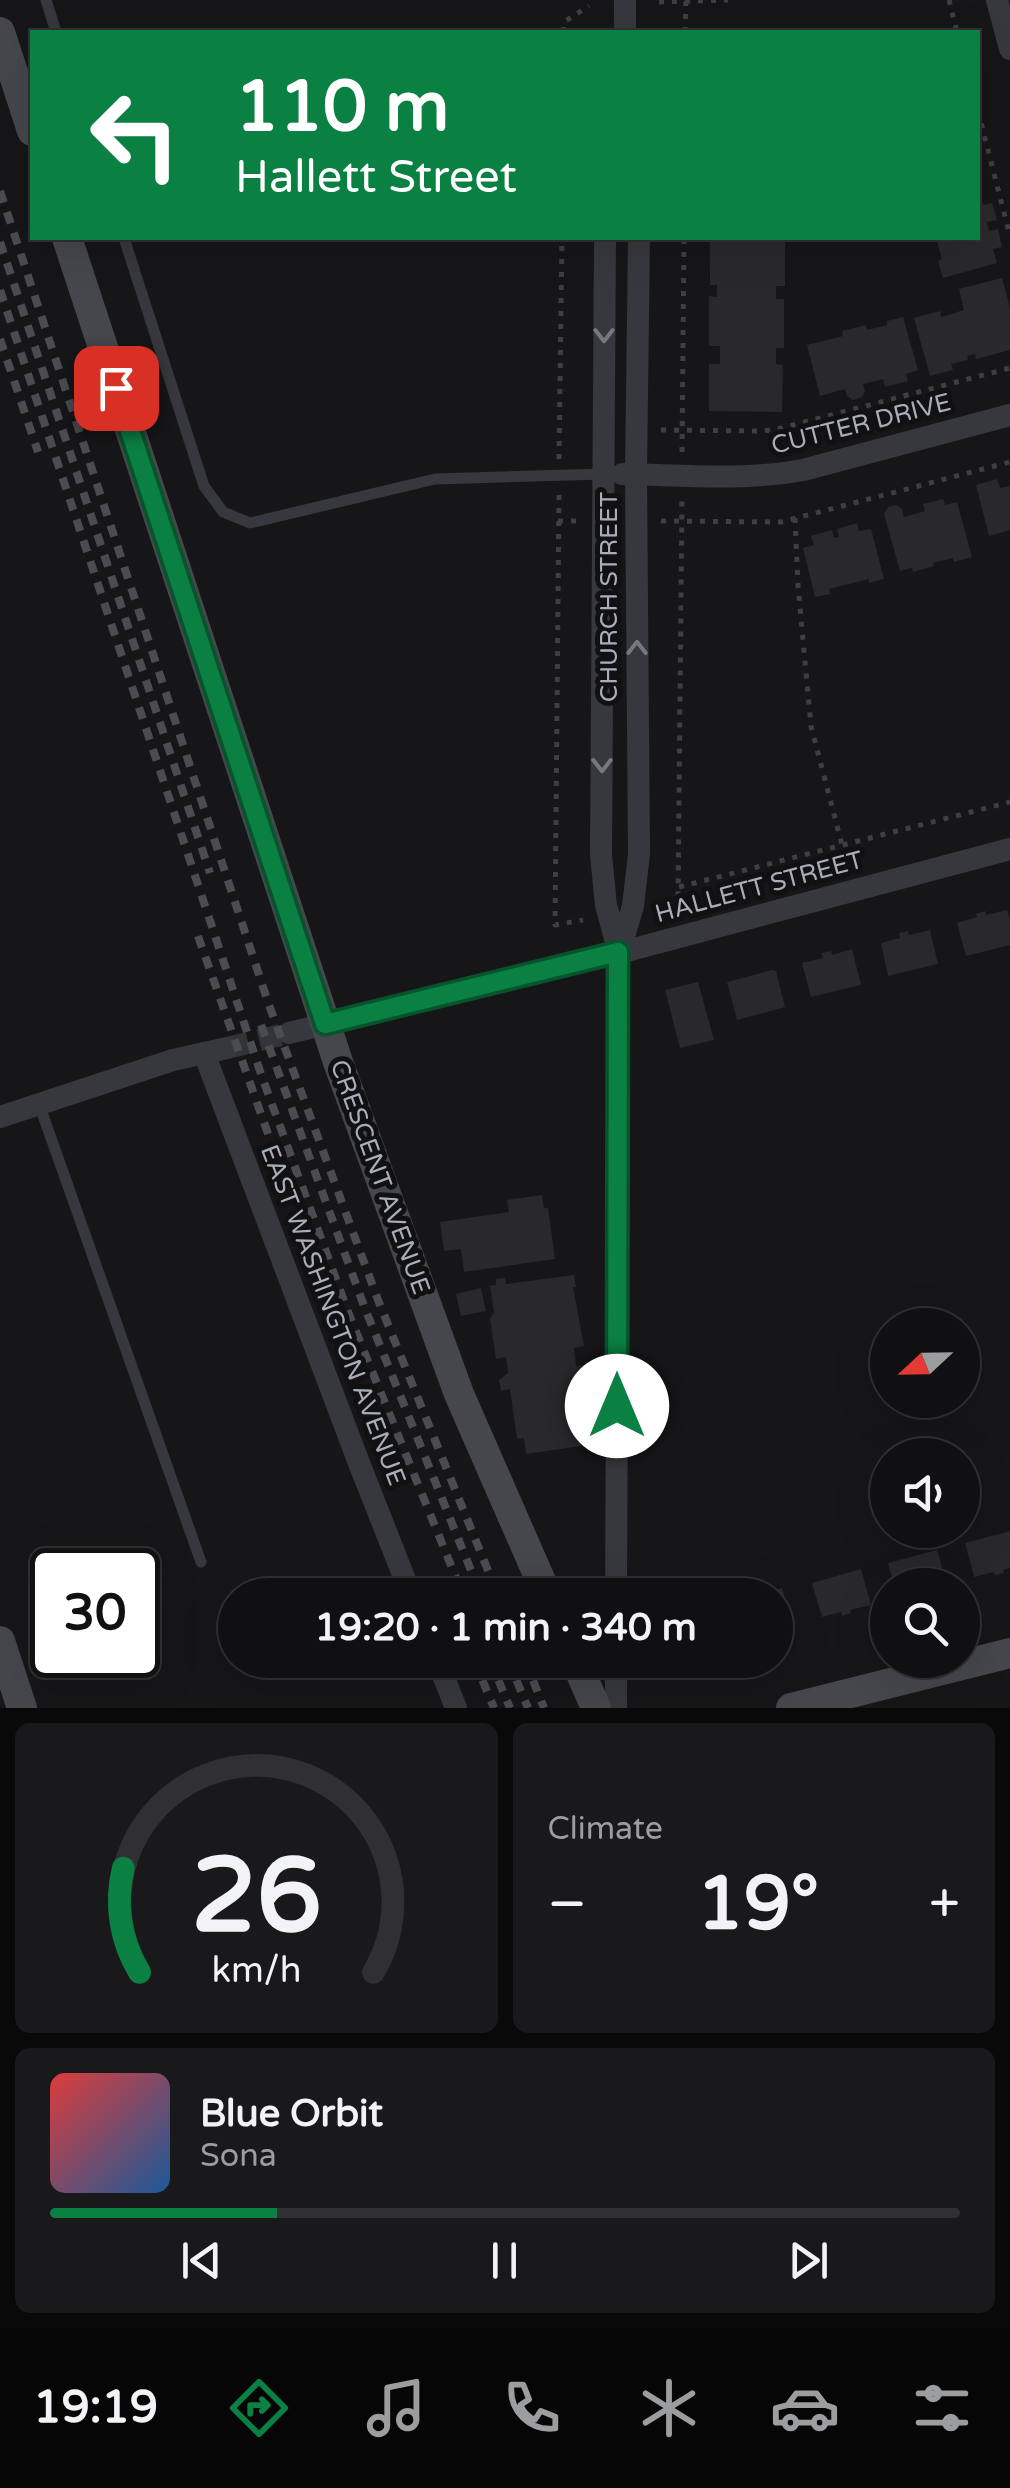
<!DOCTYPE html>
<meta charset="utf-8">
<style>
:root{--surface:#101012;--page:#19191b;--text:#f1f3f6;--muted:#9c9d9f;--line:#303032;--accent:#0b8043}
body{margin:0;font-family:"Varela Round",sans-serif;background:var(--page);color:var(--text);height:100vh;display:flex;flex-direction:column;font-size:38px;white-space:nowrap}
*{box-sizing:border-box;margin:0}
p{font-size:32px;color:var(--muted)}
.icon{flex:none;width:55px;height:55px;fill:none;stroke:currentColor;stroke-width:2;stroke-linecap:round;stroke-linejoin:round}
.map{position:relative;height:1708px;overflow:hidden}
.panel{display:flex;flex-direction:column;gap:15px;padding:15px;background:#09090a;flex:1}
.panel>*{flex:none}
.banner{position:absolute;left:30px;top:30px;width:950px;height:210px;border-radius:0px;box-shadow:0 10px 40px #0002,0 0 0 2px var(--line);background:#0b8043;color:#fff;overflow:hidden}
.needle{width:65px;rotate:248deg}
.buttons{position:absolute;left:870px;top:1308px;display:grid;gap:20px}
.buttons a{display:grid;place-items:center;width:110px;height:110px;border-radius:50%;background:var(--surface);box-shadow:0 10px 40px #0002,0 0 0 2px var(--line);font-size:50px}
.speed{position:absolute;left:30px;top:1548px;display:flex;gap:20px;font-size:50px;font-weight:700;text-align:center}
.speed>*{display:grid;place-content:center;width:130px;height:130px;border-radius:50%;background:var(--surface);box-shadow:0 10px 40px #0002,0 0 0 2px var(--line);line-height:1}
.speed .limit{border:5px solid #111;border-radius:15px;background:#fff;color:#111}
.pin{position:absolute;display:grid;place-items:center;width:85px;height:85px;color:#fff;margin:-42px;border-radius:20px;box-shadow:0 5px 15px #0006}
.me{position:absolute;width:110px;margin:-55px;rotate:0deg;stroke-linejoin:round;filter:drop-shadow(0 0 8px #0008)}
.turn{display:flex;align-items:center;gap:35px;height:210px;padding:0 40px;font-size:45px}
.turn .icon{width:130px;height:130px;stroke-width:2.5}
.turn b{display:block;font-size:70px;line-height:85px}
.big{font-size:75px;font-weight:800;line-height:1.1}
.panel .tile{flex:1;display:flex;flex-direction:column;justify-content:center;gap:15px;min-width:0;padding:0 35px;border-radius:15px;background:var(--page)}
.panel .dial{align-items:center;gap:0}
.dial svg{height:260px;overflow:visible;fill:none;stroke:var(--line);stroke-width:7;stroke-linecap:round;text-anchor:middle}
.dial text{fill:var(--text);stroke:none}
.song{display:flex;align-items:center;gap:30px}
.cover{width:120px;height:120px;border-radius:15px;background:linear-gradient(135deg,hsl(0 70% 55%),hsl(210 70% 35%))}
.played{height:10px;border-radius:5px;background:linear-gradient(90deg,var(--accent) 25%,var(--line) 25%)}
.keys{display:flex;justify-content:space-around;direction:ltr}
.heat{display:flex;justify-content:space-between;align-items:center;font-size:55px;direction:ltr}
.panel .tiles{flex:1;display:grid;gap:15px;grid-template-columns:1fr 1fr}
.tile:last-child{grid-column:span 2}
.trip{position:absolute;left:218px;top:1578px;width:575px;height:100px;border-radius:50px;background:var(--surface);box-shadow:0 10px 40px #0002,0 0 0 2px var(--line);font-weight:800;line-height:100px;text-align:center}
.tabs{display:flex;height:160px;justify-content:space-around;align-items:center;background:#060607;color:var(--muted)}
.tabs .icon{width:70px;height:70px}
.tabs .current{color:var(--accent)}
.tabs b{font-size:45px;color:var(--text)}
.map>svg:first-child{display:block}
.building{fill:#29292c}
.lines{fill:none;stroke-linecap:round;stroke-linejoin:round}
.street-tunnel{stroke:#333438;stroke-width:22;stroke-dasharray:22 11;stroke-linecap:butt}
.path{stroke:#3d3f44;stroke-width:5;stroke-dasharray:5 8;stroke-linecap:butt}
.lane{stroke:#37383d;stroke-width:11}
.street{stroke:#37383d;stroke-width:22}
.secondary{stroke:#45474d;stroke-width:30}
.rail{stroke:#4a4c52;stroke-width:8;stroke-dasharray:12 10;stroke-linecap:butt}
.oneway{stroke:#757881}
.route-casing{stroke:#07532c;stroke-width:25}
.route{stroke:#0b8043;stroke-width:18}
.labels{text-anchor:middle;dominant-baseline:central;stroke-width:10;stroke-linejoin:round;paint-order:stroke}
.street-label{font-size:25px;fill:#a8adb8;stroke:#111113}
</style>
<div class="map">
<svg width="1010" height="1708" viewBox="0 0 1010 1708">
<rect width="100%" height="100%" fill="#161618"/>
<!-- building -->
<g class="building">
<path d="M978,190L983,205L992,203L997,220L987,222L989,231L998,229L1002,247L993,249L997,263L943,278L938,261L942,259L936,238H978Z"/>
<path d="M710,238H785V286H776V299H784V348H776V364L783,365L782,412L709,411V364H720V346H709V296L717,297V285H710Z"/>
<path d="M1002,278L1010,308V350L976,359L975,354L967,356L968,360L951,364L953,370L930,376L914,318L940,311L941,317L964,310L959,289Z"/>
<path d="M903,317L918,370L906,374L908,381L885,387L883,379L863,384L865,392L862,397L853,400L847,396L845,389L820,396L807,345L843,336L842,331L866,325L867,330L887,325V321Z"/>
<path d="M997,479L1000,488L1010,486V530L989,536L976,485Z"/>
<path d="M943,499L945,505L957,502L972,557L954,562L953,558L933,563L934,566L913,572L912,568L900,571L884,514L888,507L896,505L902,509L904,517L925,511L923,504Z"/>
<path d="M857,523L859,531L871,529L884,579L869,583V579L829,589L830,594L815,597L803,548L814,545L811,536L832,530L834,538L839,537L837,529Z"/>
<path d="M1007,910L1010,921V945L966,956L957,923L977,917L976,914L985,911L986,915Z"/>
<path d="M930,930L938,964L888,976L881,943L900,938L899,933L908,931L909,935Z"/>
<path d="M852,949L861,985L811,997L802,963L823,958L821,953L831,951L832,955Z"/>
<path d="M772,970L776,971L785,1007L737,1020L727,982Z"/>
<path d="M698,982L714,1040L680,1048L665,990Z"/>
<path d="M542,1195L544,1208H548L555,1259L464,1272L461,1249L444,1251L440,1222L509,1212L507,1200Z"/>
<path d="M574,1275L576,1287H573L584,1346L574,1348L576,1366L586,1365L587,1379L577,1380L585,1430L579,1431L581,1446L526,1454L524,1438L517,1439L510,1389L501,1391L499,1380L508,1373L506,1357L496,1359L490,1318L494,1313L490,1286L496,1285V1279L505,1278L506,1284Z"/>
<path d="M481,1288L486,1311L461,1316L456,1294Z"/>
<path d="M1010,1531V1568L1003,1570L1004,1573L995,1575L994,1572L974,1577L965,1543Z"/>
<path d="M937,1550L947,1585H894L888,1563Z"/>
<path d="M861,1569L871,1605L850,1610L851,1613L842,1616L841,1612L822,1617L812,1583Z"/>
<path d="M782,1588L792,1625L775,1630V1595L762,1594Z"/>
</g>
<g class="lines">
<!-- street-tunnel -->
<path class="street-tunnel" d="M227,1048L289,1033"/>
<!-- path -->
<g class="path">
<path d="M949,0L957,32"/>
<path d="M659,2L728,0"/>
<path d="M563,32L564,22L589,6"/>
<path d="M685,32L686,1"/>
<path d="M978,111L1010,236"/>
<path d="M661,430L763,431L782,428L1010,368"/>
<path d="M682,452L684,238"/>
<path d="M559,459L562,238"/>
<path d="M559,495L555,925L583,920"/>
<path d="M795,518L798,586L811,726L842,845"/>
<path d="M558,521H580"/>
<path d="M661,521L781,522L1010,462"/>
<path d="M679,887L1010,802"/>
<path d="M658,906L678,902L682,498"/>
</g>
<!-- lane -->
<g class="lane">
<path d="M46,0L56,32"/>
<path d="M124,238L204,486L223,512L250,523L435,479L603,474"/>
<path d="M39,1104L201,1562"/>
</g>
<!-- street -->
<g class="street">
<path d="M997,0L1010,49"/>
<path d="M625,32V0"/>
<path d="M605,238L601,855L606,905L619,953L616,1595"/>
<path d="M622,474C682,475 743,481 803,470L1010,415"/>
<path d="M619,953L633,906L639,854L636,474L639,238"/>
<path d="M289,1033L619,953L1010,849"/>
<path d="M204,1053L359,1463L411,1595"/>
<path d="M0,1117L173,1060L227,1048"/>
<path d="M437,1660L456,1708"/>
<path d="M616,1708V1660"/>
</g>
<!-- secondary -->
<g class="secondary">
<path d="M0,32L32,131"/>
<path d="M67,238L338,1062L459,1394L547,1595"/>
<path d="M0,1641L22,1708"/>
<path d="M575,1660L596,1708"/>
<path d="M791,1708L1010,1653"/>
</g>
<!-- rail -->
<g class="rail">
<path d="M0,191L269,1005L378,1300L498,1595"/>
<path d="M0,242L210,873"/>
<path d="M0,290L262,1077L348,1312L463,1595"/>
<path d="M0,339L38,452"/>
<path d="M198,936L278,1162"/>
<path d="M261,1025L364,1306L481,1595"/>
<path d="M474,1660L494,1708"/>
<path d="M490,1660L510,1708"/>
<path d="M508,1660L528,1708"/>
<path d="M525,1660L544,1708"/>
</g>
</g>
<!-- one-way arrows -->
<defs><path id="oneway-chevron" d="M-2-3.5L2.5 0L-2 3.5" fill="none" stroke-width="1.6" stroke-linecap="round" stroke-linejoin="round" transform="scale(2.5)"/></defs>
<g class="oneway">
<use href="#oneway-chevron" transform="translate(604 335) rotate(90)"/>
<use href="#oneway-chevron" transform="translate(637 648) rotate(-90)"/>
<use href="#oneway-chevron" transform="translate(602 765) rotate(90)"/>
</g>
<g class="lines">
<defs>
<path id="route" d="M116,388L325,1024L618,952L617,1406"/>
</defs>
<!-- route casing -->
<use href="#route" class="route-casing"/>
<!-- route -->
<use href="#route" class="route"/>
</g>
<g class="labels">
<!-- street labels -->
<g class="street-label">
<text transform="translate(861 424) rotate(-14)">CUTTER DRIVE</text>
<text transform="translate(609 597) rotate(-90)">CHURCH STREET</text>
<text transform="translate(759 887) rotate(-15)">HALLETT STREET</text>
<text transform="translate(380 1177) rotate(70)">CRESCENT AVENUE</text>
<text transform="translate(333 1315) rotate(69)">EAST WASHINGTON AVENUE</text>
</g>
</g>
</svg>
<div class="buttons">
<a><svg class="needle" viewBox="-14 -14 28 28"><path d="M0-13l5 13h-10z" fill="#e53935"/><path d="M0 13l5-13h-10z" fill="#9c9d9f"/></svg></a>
<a><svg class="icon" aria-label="sound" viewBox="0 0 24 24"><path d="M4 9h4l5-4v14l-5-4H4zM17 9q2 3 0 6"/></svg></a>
<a><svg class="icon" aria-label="search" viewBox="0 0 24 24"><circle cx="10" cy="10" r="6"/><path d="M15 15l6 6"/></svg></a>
</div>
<div class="speed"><div class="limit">30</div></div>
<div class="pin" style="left:116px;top:388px;background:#d93025"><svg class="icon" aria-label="arrive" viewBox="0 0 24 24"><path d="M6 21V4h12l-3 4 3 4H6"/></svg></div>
<svg class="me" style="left:617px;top:1406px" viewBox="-20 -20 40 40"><circle r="19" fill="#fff"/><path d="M0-13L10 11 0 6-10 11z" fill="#0b8043"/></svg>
<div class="trip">19:20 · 1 min · 340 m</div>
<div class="banner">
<div class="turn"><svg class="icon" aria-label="left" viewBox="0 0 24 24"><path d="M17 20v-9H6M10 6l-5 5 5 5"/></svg><div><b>110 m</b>Hallett Street</div></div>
</div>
</div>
<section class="panel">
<div class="tiles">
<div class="tile dial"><svg viewBox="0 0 100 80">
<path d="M14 69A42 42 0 1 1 86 69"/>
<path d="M14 69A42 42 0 0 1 9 37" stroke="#0b8043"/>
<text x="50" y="56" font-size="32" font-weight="700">26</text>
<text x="50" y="72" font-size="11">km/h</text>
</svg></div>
<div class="tile"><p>Climate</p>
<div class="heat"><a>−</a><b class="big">19°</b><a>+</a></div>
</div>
<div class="tile">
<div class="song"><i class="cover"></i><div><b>Blue Orbit</b><p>Sona</p></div></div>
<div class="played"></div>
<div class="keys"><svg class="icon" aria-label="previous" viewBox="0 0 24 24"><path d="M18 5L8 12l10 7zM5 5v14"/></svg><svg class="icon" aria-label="pause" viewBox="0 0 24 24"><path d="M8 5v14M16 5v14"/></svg><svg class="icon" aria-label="next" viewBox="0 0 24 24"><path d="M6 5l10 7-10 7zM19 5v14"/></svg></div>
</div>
</div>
</section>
<nav class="tabs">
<b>19:19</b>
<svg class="icon current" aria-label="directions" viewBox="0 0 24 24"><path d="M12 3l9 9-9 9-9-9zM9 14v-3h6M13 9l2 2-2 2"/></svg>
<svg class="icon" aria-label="music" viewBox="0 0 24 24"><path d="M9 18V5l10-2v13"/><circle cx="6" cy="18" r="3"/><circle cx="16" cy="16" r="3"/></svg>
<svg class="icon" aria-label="phone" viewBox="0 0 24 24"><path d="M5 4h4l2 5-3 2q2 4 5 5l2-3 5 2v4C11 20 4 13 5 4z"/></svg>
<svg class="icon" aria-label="climate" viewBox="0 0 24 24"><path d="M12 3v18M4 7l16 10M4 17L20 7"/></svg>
<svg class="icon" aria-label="car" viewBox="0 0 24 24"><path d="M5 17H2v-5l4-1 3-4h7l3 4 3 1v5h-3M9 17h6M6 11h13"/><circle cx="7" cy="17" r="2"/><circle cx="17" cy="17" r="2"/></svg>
<svg class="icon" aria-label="filters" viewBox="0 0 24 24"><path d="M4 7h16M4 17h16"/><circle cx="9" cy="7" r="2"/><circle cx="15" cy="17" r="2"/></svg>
</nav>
